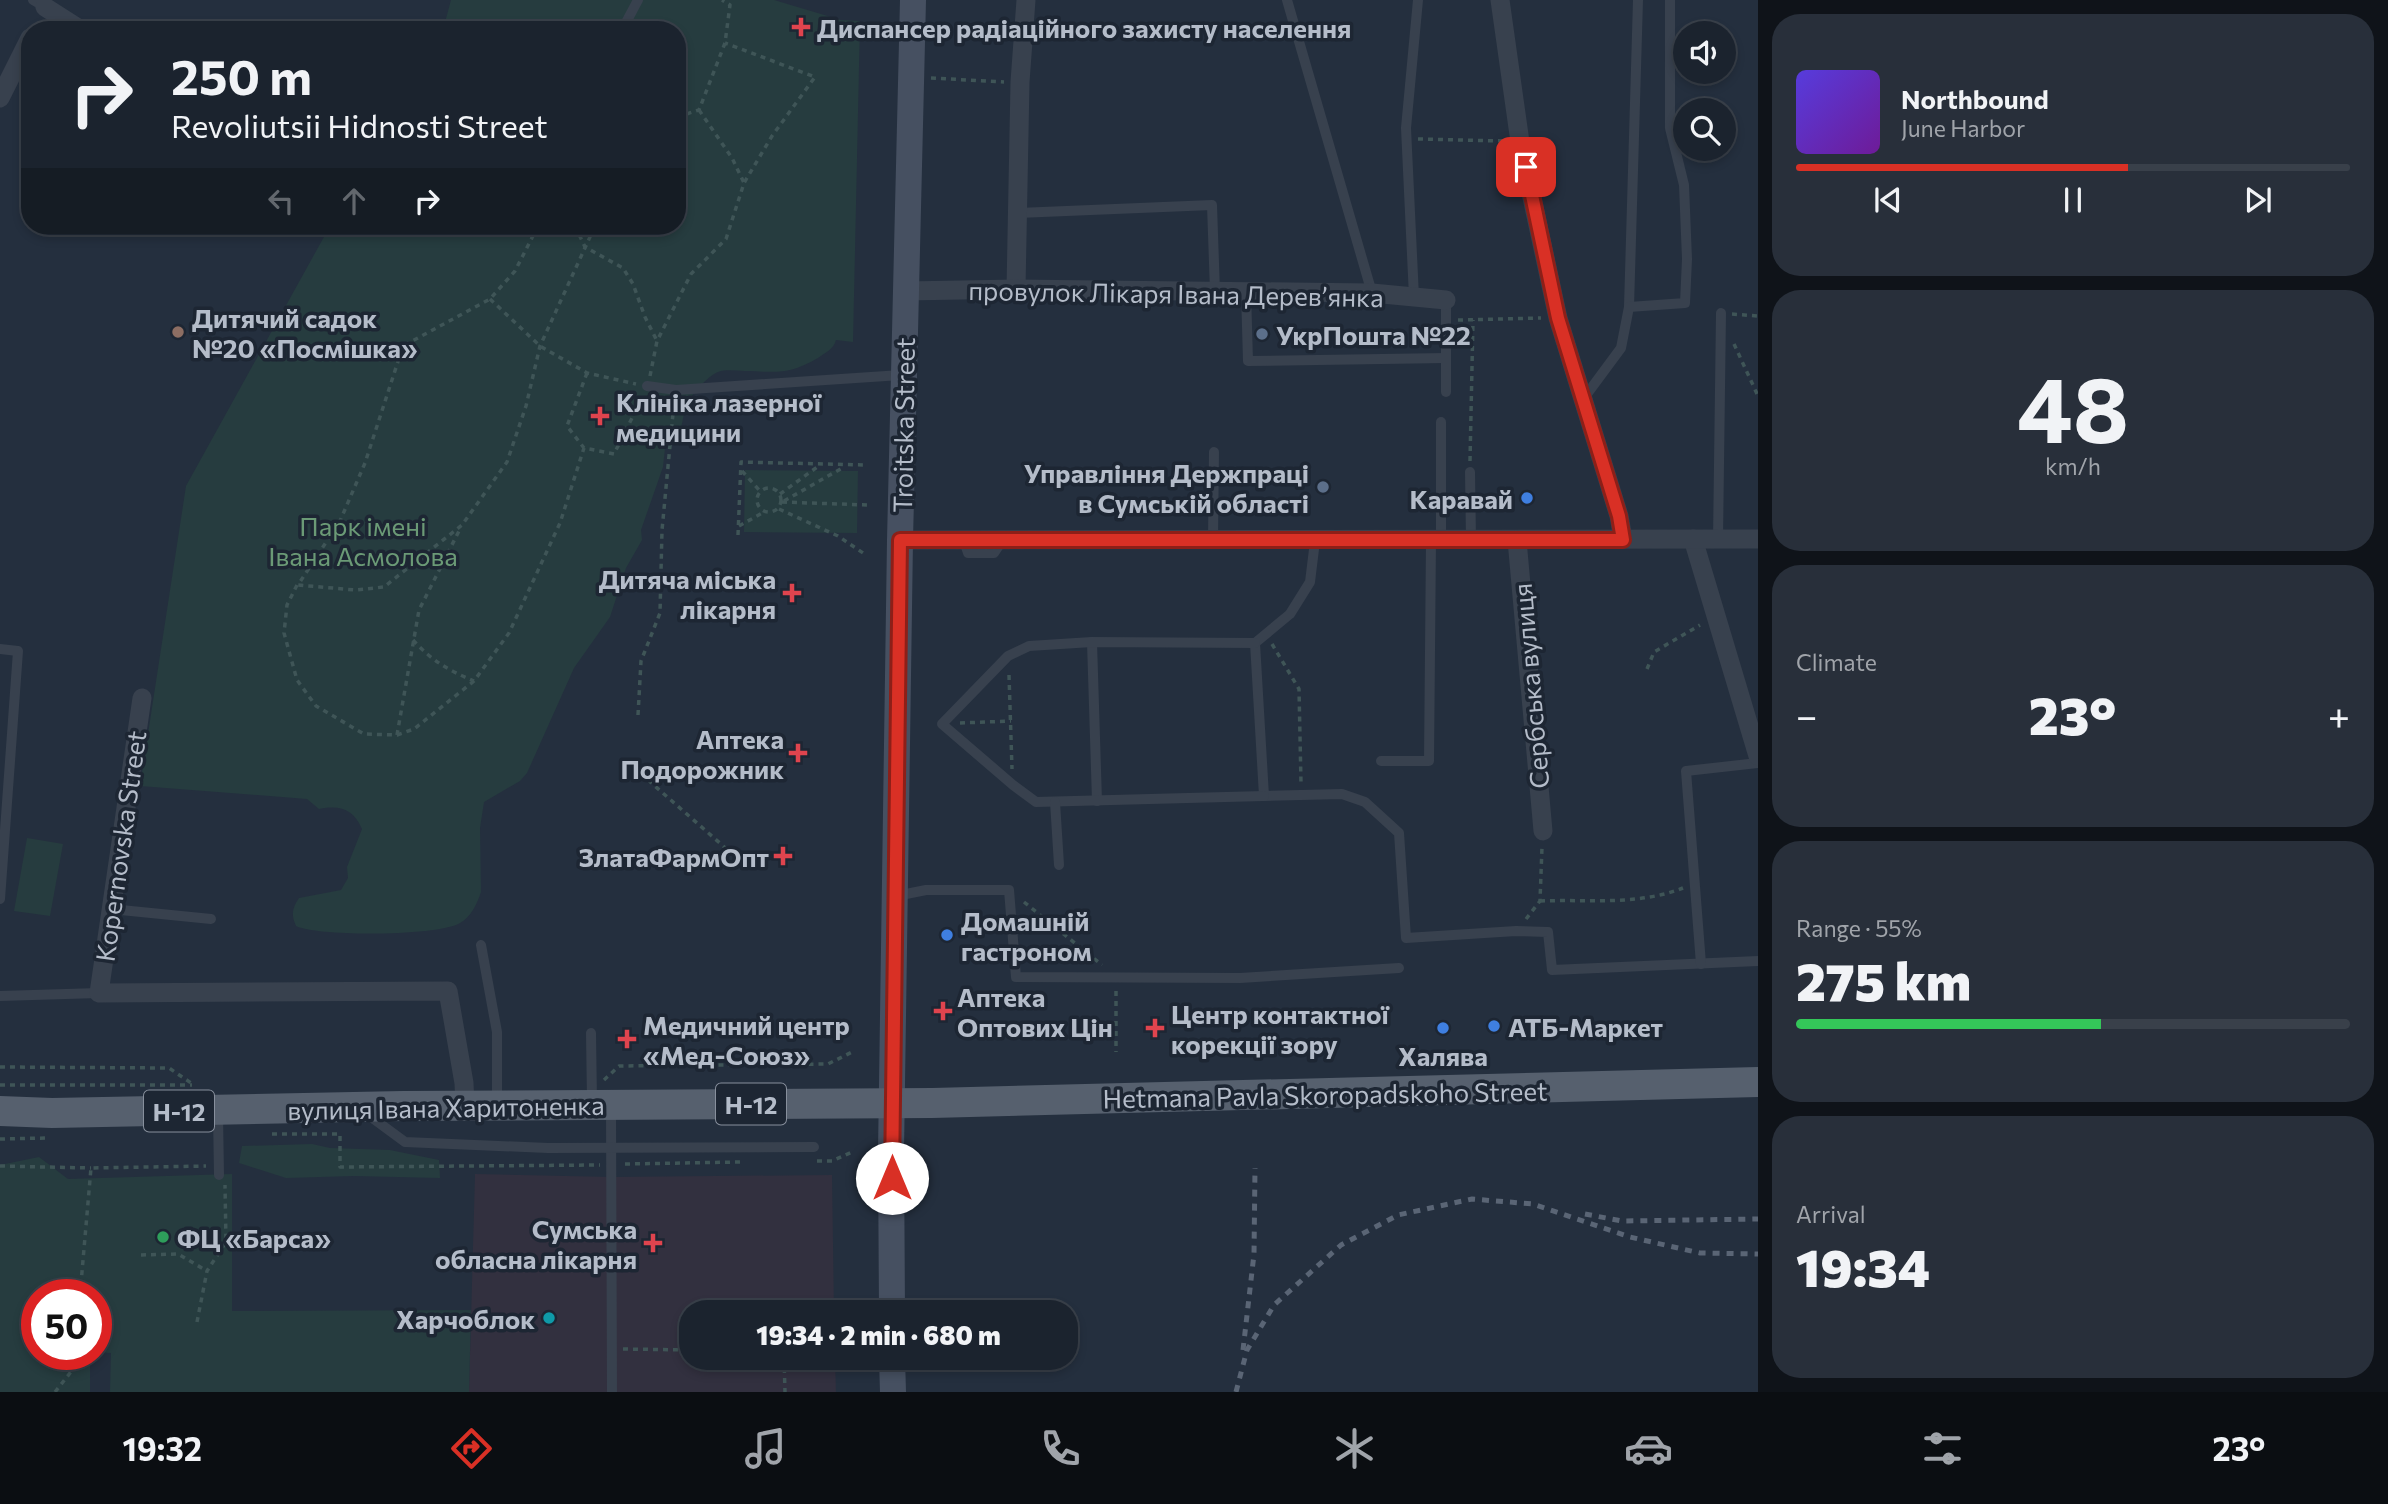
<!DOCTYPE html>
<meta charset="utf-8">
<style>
:root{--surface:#1b232e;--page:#282f3a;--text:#f1f3f6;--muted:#a0a4aa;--line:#39404a;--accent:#d93025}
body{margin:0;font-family:Commissioner,sans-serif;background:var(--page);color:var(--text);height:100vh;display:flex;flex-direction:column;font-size:26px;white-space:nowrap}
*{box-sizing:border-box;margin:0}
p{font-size:23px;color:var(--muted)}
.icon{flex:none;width:38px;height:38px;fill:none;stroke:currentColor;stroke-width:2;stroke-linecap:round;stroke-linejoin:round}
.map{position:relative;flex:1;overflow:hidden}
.panel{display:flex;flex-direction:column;gap:14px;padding:14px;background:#0f1319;width:630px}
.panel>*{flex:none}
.guide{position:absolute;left:21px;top:21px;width:665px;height:214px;border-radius:28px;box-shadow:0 4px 10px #0003,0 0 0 2px var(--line);background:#1b232e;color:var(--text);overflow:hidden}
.tools{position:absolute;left:1673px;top:21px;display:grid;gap:14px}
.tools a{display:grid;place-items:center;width:63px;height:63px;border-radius:50%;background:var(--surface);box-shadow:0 4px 10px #0003,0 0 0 2px var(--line);font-size:35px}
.speed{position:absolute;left:21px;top:1279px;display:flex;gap:14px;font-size:35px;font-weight:700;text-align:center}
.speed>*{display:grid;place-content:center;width:91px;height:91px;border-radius:50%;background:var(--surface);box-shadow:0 4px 10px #0003,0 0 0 2px var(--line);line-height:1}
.speed .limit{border:10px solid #d22;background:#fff;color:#111}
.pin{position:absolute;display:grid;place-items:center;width:60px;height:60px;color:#fff;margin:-30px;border-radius:14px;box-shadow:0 4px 10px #0006}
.me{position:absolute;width:77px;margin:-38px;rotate:0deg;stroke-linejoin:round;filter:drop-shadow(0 0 5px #0008)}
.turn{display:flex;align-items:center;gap:24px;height:147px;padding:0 35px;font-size:32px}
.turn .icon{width:91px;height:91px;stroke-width:2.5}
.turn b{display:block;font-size:49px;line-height:60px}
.lanes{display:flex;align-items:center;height:66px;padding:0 35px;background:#0003;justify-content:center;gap:35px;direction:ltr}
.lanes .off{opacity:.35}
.big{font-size:52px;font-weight:800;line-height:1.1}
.panel .card{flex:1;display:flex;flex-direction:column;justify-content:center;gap:10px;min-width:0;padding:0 24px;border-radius:28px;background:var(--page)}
.panel .dial{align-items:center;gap:0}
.dial b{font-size:91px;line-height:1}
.song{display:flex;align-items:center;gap:21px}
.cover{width:84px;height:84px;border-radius:10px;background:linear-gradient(135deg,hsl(250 70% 55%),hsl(280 70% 35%))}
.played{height:7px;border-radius:4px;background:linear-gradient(90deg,var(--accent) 60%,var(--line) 60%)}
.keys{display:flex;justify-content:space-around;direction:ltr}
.heat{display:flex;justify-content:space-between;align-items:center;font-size:38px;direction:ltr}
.charge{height:10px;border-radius:5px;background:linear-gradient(90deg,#34c759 55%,var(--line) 0)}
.trip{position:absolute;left:679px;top:1300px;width:399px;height:70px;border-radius:28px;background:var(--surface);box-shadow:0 4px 10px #0003,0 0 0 2px var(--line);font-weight:800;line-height:70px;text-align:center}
.tab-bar{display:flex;height:112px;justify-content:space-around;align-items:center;background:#0b0e12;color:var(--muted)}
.tab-bar .icon{width:49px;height:49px}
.tab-bar .on{color:var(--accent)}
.tab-bar b{font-size:32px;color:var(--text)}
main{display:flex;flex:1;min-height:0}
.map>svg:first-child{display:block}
.medical{fill:#32303f}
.green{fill:#263c3f}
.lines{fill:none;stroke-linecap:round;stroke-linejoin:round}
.path{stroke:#3f5557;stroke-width:3.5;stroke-dasharray:5 5;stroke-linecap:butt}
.service{stroke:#38414e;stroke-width:10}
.minor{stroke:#38414e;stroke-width:19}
.secondary{stroke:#465061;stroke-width:26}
.primary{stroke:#56606e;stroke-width:30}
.rail{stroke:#5a6575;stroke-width:5;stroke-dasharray:7 7;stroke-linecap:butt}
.route-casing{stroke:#8d1f18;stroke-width:18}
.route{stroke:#d93025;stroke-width:12}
.health-dot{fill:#e0444e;stroke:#1d2633;stroke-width:2.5}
.education-dot{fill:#8d6e63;stroke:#1d2633;stroke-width:2.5}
.service-dot{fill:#5c6f8a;stroke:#1d2633;stroke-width:2.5}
.shop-dot{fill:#3f7fe0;stroke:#1d2633;stroke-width:2.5}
.leisure-dot{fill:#2e9e5b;stroke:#1d2633;stroke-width:2.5}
.culture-dot{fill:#0f9aa8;stroke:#1d2633;stroke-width:2.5}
.labels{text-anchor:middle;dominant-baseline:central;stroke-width:7;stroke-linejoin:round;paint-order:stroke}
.shield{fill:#1d2633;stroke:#878f9c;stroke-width:2}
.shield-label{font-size:24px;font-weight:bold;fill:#b4bcc9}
.poi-label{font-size:26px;font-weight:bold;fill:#b4bcc9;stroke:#1d2633;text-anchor:start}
.street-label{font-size:26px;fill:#b4bcc9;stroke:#1d2633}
.park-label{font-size:26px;fill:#6b9a76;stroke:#1d2633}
</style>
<main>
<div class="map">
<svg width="1758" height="1392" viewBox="0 0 1758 1392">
<rect width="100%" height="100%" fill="#242f3e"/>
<!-- medical -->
<path class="medical" d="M475,1174L612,1177L832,1175L834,1312H691V1358H835L836,1392H469Z"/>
<!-- green -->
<g class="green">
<path d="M451,0H774L841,20L860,21L853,342L836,340C833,350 826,352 818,358C788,375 778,372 745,371C736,371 727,369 718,372C709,375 688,397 686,407C680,426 684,435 665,448L663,467L641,530L642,540L626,568L610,617L574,668L527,773L520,781L484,802L480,828L481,892C477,904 471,917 460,923C440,936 318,937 296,926C291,915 292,908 299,898L341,890L348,878L347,867L362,829C353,809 341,805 319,809L307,799L140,786L186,486L330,226H677V30H443Z"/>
<path d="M745,470L858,471L857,533L744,532Z"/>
<path d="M27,838L63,844L50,916L14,911Z"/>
<path d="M312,1144L330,1148L390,1150L439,1160L440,1178L354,1176L286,1178L239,1163L242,1146Z"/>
<path d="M39,1157L68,1179L232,1174V1311L471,1310L469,1392H110L111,1353L96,1352V1295H37V1354L90,1355V1392H0V1165Z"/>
</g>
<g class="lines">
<!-- path -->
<g class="path">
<path d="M931,78L1004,82"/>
<path d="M699,110L732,158L744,183"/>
<path d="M677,117L699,110L725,43L730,5L722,0"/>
<path d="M1418,139L1504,141"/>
<path d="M538,226L515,271L490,299L403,346L365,463L340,521L298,585L355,590L384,587L462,525L507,462L526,406L540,346L595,226"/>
<path d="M575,226L585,247L623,268L633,284L645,317L657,341"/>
<path d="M490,299L540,346L587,373L636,384"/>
<path d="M1732,314L1758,316"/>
<path d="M1458,320L1541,318"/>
<path d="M1734,344L1758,396"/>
<path d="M587,373L567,426L584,448L614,454L643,396"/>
<path d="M650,376L657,341L691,274L726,239L744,183L772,136L815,77L725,43"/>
<path d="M1470,461L1473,320"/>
<path d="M742,471L760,491"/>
<circle cx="769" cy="500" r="12"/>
<path d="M780,494L820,465"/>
<path d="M784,501L844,467"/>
<path d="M782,502L867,505"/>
<path d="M779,509L838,536L866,555"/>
<path d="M739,526L764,512"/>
<path d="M738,535L741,462L866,465"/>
<path d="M297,585L287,605L284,633L297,680L316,706L364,734L397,735L419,610L461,527"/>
<path d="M413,640C432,661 448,670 474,681"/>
<path d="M1272,644L1299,689L1301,783"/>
<path d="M1647,669L1654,652L1700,625"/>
<path d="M1009,675L1012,769"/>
<path d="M638,715L641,661L660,613L662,530L674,403"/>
<path d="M960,723L1011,721"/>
<path d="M397,735L414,729L474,681L509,633L560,523L584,448"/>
<path d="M648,780L730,852"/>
<path d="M1540,901C1588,899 1637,906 1683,888"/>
<path d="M1024,902L1102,965"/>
<path d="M1526,919L1540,901L1542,847"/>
<path d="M1116,991V1052"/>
<path d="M0,1067L169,1068L194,1085"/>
<path d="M604,1080L619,1066L828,1064L852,1052"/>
<path d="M0,1085H192"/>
<path d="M272,1134H340V1167L600,1165"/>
<path d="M0,1139L47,1138"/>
<path d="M817,1161H832L852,1152"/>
<path d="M625,1164L740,1162"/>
<path d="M0,1166L91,1168"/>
<path d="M141,1255L178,1254L207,1271"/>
<path d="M80,1295L91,1168L206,1166"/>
<path d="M197,1322L207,1271L226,1242L225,1185"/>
<path d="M623,1349L691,1350"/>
<path d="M784,1358L785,1392"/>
<path d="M55,1392L74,1368L75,1354"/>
</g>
<!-- service -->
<g class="service">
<path d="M33,0L45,7"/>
<path d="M1287,0L1372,293"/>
<path d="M622,30L638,0"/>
<path d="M1018,213L1212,205L1215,292"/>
<path d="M1246,292L1248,361L1446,358"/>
<path d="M1414,297L1406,128L1418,0"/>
<path d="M1446,300V392"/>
<path d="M1629,307L1638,0"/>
<path d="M647,386L676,390L901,375"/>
<path d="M1584,398L1621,348L1629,307L1685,303L1687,259L1684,185L1670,128V0"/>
<path d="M1441,422V540"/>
<path d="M1470,472L1471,540"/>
<path d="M1213,540L1214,452"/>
<path d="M1718,540L1721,313"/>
<path d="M964,541L968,553H994L1002,541"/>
<path d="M1315,541L1310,582L1290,614L1255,643L1264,796L1342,794L1365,802L1399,833L1406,938L1516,931L1548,932L1552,970L1758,961"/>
<path d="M1092,642L1097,801"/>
<path d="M1255,643L1092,642L1029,646L1008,656L942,724L1013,785L1036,802L1264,796"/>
<path d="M0,649L18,651L0,899"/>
<path d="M1381,761H1429L1431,540"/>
<path d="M1055,802L1059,865"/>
<path d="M896,896L926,890H1009L1016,977L1240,978L1399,968"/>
<path d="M111,909L211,919"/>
<path d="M481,945L497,1032V1101"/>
<path d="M1701,964L1686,771L1758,763"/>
<path d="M0,996L99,993"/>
<path d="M591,1033L592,1101"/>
<path d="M611,1109L612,1392"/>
<path d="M218,1114L219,1175"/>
<path d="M367,1114L405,1142L548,1148L814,1147"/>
</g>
<!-- minor -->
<g class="minor">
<path d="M1500,0L1520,142L1558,318L1619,516L1623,539"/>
<path d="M45,7L81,30"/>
<path d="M0,98L30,38"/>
<path d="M1016,289L1020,82L1026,0"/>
<path d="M906,291L1016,289L1372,293L1446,300"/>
<path d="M1693,539L1758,756"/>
<path d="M900,540L1758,539"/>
<path d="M1517,540L1543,831"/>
<path d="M142,698L99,993L448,991L464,1083L465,1106"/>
</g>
<!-- secondary -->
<g class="secondary">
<path d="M892,1312L891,1152L900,540L913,0"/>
<path d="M892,1358L893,1392"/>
</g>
<!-- primary -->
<path class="primary" d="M0,1111L52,1113L403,1106L932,1103L1758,1082"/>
<!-- rail -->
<g class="rail">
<path d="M1585,1214L1622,1221L1758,1219"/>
<path d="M1243,1350L1254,1254L1255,1168"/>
<path d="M1236,1392L1247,1350L1274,1305L1341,1245L1398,1215L1472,1199L1533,1204L1630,1237L1700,1253L1758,1254"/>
</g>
</g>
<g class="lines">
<defs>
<path id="route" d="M892,1178L900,540H1623L1619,516L1558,318L1526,167"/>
</defs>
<!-- route casing -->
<use href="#route" class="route-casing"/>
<!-- route -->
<use href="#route" class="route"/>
</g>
<!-- markers -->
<g class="health-dot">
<path d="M797.5 16.5h7v7h7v7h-7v7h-7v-7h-7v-7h7z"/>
<path d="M596.5 405.5h7v7h7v7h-7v7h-7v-7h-7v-7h7z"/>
<path d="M788.5 582.5h7v7h7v7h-7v7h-7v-7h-7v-7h7z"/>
<path d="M794.5 742.5h7v7h7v7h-7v7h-7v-7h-7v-7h7z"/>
<path d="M779.5 845.5h7v7h7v7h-7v7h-7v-7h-7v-7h7z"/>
<path d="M939.5 1000.5h7v7h7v7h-7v7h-7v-7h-7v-7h7z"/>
<path d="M1151.5 1017.5h7v7h7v7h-7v7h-7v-7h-7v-7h7z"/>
<path d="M623.5 1028.5h7v7h7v7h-7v7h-7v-7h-7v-7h7z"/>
<path d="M649.5 1232.5h7v7h7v7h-7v7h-7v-7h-7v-7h7z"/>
</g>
<circle class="education-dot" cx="178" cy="332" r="7"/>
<g class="service-dot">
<circle cx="1262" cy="334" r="7"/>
<circle cx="1323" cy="487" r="7"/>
</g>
<g class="shop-dot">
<circle cx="1527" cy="498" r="7"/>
<circle cx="947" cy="935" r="7"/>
<circle cx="1494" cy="1026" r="7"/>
<circle cx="1443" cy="1028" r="7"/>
</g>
<circle class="leisure-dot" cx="163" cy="1237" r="7"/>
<circle class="culture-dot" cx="549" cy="1318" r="7"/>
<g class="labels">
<!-- shield labels -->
<g class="shield">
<rect x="716" y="1083.5" width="70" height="41" rx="5"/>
<rect x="144" y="1090.5" width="70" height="41" rx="5"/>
</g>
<g class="shield-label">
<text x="751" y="1104">Н-12</text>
<text x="179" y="1111">Н-12</text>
</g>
<!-- poi labels -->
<g class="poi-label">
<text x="817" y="27">Диспансер радіаційного захисту населення</text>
<text x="192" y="317">Дитячий садок<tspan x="192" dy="30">№20 «Посмішка»</tspan></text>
<text x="1276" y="334">УкрПошта №22</text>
<text x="616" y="401">Клініка лазерної<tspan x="616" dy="30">медицини</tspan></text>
<text x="1309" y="472" text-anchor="end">Управління Держпраці<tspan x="1309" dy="30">в Сумській області</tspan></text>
<text x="1513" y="498" text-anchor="end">Каравай</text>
<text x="776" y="578" text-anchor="end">Дитяча міська<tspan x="776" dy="30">лікарня</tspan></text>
<text x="784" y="738" text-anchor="end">Аптека<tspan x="784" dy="30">Подорожник</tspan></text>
<text x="769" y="856" text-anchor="end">ЗлатаФармОпт</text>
<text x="961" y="920">Домашній<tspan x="961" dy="30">гастроном</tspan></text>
<text x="957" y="996">Аптека<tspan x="957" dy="30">Оптових Цін</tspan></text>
<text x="1171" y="1013">Центр контактної<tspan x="1171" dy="30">корекції зору</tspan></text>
<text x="643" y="1024">Медичний центр<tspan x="643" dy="30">«Мед-Союз»</tspan></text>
<text x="1508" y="1026">АТБ-Маркет</text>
<text x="1443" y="1055" text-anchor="middle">Халява</text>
<text x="637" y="1228" text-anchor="end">Сумська<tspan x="637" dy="30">обласна лікарня</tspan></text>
<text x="177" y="1237">ФЦ «Барса»</text>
<text x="535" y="1318" text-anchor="end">Харчоблок</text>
</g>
<!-- street labels -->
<g class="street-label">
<text transform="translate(1176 293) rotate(1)">провулок Лікаря Івана Деревʼянка</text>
<text transform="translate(903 425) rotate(-89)">Troitska Street</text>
<text transform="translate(1530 686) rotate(-95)">Сербська вулиця</text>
<text transform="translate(120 846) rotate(-82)">Kopernovska Street</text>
<text transform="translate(1325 1094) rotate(-1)">Hetmana Pavla Skoropadskoho Street</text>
<text transform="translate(446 1107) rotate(-1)">вулиця Івана Харитоненка</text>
</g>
<!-- park labels -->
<g class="park-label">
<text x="363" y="525">Парк імені<tspan x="363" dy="30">Івана Асмолова</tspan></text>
</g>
</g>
</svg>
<div class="tools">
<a><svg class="icon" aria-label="sound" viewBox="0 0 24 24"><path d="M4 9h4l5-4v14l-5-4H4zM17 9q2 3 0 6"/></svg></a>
<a><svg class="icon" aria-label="search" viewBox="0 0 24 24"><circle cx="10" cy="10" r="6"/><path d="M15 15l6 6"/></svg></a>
</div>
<div class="speed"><div class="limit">50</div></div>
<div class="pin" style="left:1526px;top:167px;background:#d93025"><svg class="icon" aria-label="arrive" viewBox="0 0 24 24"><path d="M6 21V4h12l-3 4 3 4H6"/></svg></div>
<svg class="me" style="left:892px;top:1178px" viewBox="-20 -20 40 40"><circle r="19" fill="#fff"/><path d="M0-13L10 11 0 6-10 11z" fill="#d93025"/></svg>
<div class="trip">19:34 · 2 min · 680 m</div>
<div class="guide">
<div class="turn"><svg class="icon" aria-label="right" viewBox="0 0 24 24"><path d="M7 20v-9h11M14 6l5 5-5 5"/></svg><div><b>250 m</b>Revoliutsii Hidnosti Street</div></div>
<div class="lanes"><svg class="icon off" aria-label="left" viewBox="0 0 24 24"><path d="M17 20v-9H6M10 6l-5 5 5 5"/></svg><svg class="icon off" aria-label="ahead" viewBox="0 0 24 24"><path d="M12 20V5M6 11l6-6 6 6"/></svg><svg class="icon" aria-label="right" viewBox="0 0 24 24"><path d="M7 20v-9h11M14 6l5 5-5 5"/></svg></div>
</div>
</div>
<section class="panel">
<div class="card">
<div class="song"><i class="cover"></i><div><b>Northbound</b><p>June Harbor</p></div></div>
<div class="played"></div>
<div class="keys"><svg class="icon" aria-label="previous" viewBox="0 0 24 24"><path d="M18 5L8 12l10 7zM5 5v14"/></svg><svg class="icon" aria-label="pause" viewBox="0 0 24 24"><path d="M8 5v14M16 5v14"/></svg><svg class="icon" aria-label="next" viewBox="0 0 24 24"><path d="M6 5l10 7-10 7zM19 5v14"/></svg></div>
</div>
<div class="card dial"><b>48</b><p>km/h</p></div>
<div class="card"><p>Climate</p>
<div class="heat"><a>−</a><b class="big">23°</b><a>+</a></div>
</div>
<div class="card"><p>Range · 55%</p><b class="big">275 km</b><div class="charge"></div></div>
<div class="card"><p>Arrival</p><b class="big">19:34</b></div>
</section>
</main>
<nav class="tab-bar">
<b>19:32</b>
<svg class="icon on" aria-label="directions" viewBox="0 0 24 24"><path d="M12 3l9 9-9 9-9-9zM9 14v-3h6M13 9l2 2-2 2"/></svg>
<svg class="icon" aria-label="music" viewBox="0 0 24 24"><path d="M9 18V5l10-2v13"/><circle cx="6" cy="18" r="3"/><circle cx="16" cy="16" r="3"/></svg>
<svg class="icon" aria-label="phone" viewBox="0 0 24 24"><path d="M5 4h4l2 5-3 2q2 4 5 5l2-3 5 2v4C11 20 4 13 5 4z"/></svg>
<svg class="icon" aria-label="climate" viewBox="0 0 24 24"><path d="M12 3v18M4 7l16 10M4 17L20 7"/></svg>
<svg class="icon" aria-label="car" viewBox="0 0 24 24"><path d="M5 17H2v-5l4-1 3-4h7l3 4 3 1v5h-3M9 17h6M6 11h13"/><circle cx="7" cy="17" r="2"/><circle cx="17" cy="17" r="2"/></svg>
<svg class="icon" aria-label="filters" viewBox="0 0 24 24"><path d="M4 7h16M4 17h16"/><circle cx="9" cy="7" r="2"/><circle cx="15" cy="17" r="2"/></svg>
<b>23°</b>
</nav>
